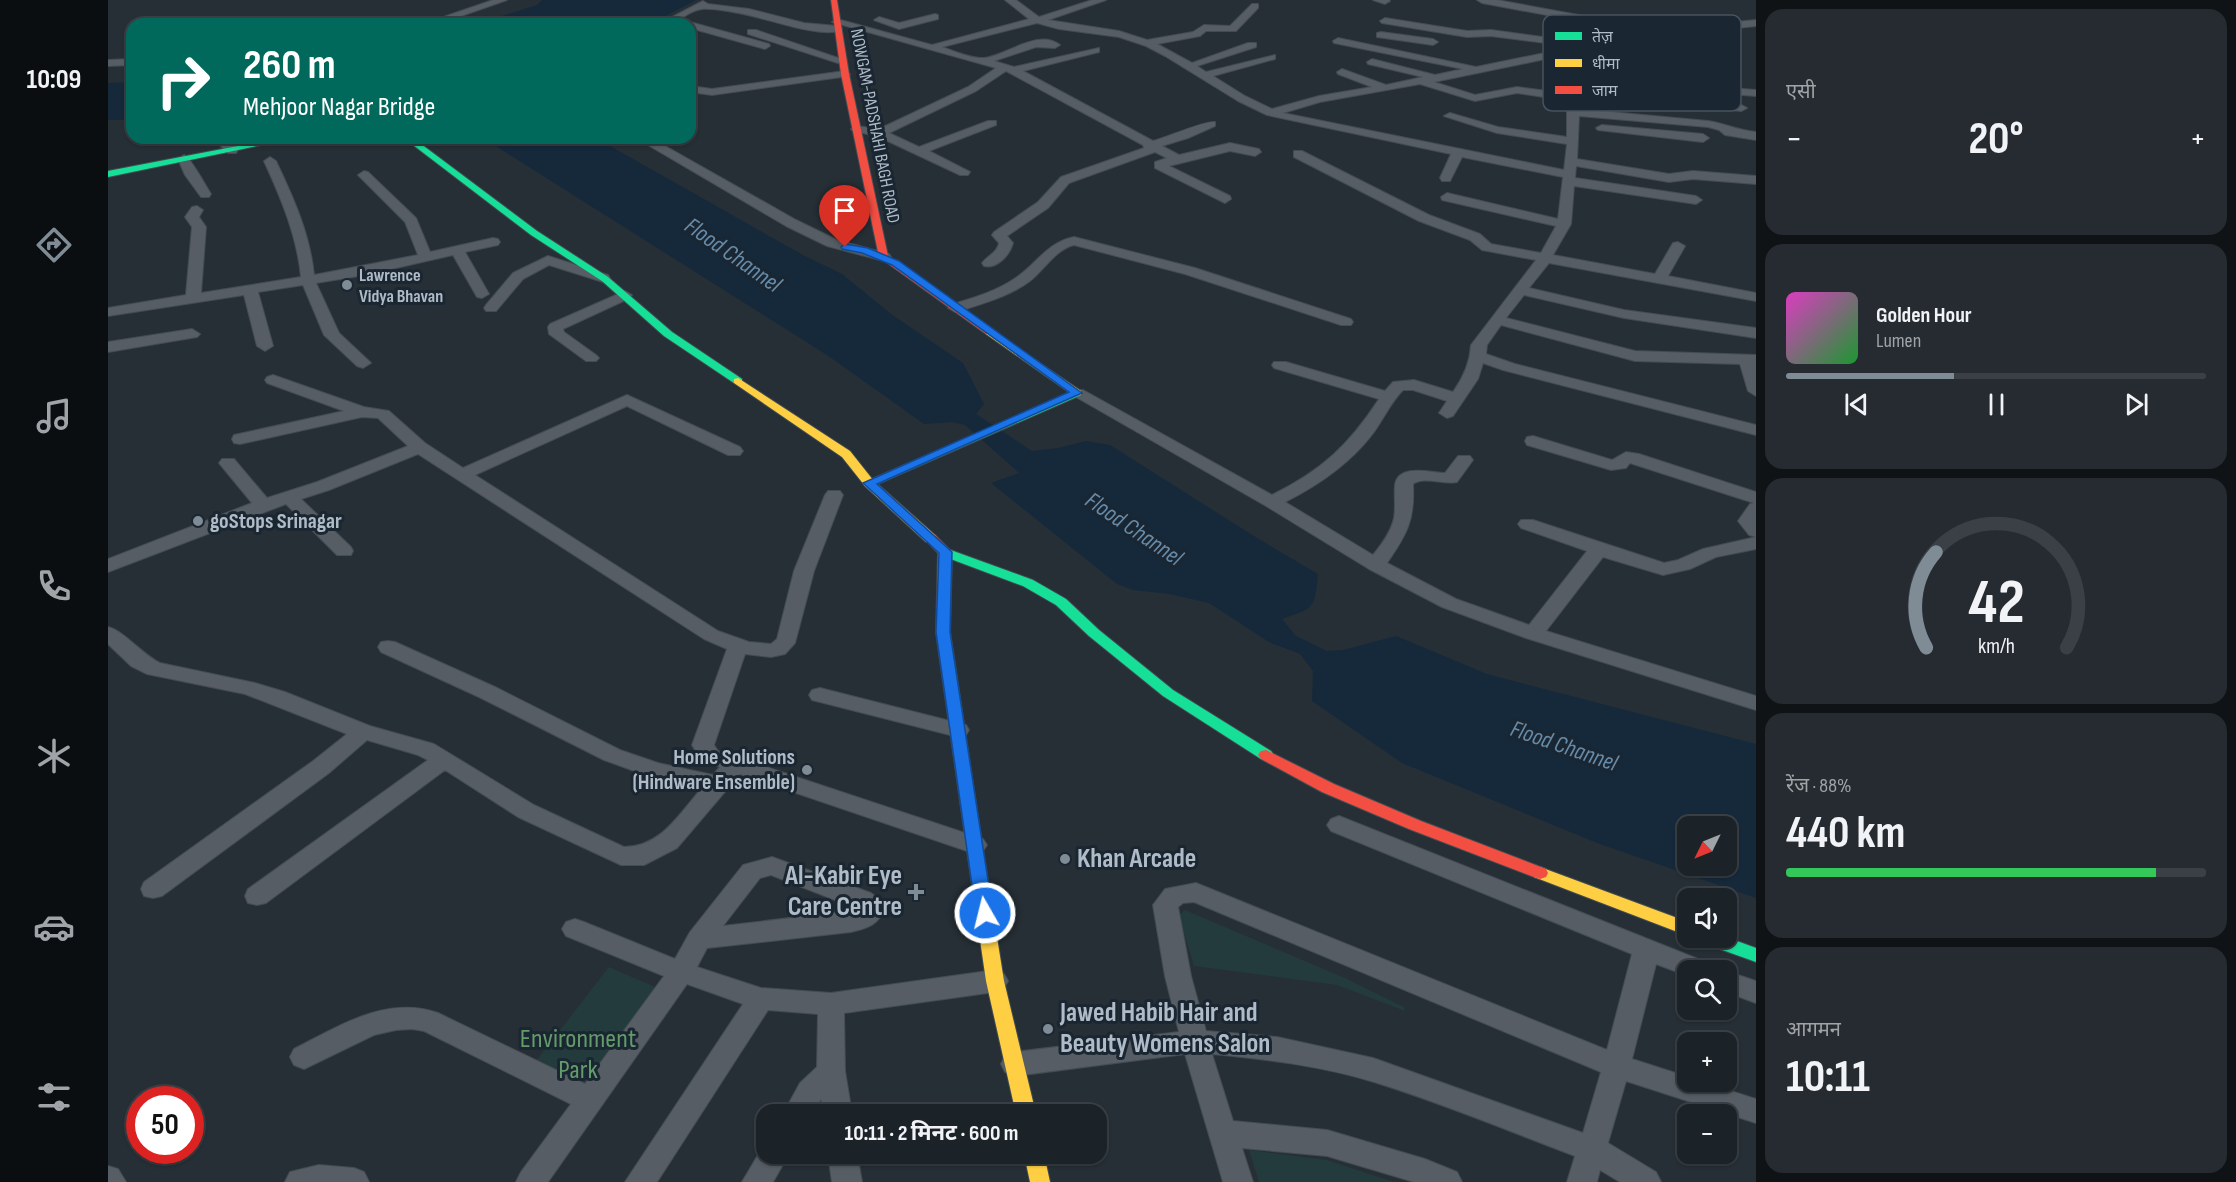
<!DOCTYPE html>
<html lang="hi">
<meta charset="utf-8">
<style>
:root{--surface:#1c2328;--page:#252b30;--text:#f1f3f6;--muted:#a0a4a8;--line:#3a4045;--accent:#7f8b95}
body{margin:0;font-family:"Sofia Sans Condensed","Noto Sans Devanagari",sans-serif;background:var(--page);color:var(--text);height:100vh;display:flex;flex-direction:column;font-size:22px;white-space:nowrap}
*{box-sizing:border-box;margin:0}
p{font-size:20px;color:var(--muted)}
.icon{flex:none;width:33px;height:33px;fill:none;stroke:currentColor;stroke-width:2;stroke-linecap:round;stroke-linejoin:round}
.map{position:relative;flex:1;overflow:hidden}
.sheet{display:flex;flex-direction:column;gap:9px;padding:9px;background:#0f1316;width:480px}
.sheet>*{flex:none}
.guide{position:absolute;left:18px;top:18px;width:570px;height:126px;border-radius:18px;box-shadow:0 2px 4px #0004,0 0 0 2px var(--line);background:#00695c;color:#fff;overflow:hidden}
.needle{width:39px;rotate:227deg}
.fabs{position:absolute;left:1569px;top:816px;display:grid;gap:12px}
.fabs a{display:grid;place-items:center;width:60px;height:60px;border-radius:12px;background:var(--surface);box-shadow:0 2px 4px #0004,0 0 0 2px var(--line);font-size:30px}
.speed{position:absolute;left:18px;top:1086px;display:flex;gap:12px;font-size:30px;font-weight:700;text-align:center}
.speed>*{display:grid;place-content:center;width:78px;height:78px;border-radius:50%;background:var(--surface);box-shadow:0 2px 4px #0004,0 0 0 2px var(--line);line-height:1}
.speed .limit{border:9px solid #d22;background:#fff;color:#111}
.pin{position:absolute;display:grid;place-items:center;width:51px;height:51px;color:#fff;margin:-62px -26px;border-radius:50% 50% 50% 0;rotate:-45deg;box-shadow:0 0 6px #0007}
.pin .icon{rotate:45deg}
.me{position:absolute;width:66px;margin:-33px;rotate:352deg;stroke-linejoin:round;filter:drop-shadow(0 0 4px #0008)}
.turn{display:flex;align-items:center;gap:21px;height:126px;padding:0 18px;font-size:27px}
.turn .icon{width:78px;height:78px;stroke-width:2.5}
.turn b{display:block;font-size:42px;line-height:51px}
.big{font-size:45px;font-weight:700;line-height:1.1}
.sheet .tile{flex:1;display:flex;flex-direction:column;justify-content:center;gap:9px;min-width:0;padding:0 21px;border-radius:18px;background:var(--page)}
.sheet .dial{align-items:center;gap:0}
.dial svg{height:156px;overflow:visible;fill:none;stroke:var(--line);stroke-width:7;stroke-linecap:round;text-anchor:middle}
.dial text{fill:var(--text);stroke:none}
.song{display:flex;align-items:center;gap:18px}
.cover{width:72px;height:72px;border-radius:9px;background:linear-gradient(135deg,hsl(310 70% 55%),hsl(130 70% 35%))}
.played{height:6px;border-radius:3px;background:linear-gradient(90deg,var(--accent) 40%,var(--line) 40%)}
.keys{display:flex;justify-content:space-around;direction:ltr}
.heat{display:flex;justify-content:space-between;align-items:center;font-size:33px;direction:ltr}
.charge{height:9px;border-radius:4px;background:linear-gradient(90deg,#34c759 88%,var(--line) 0)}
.trip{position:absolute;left:648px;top:1104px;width:351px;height:60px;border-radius:18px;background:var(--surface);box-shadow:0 2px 4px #0004,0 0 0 2px var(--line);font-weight:700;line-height:60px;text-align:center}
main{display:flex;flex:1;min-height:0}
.menu{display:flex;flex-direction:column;width:108px;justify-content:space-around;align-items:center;background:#0b0e10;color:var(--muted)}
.menu .icon{width:42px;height:42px}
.menu .on{color:var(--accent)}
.menu b{font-size:27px;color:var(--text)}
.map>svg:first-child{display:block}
.green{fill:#233b3c}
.water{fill:#15293b;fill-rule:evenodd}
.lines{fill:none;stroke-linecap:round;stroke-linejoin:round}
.street-casing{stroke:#434c52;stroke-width:2}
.fast-casing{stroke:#434c52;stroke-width:2}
.slow-casing{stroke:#434c52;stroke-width:2}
.jam-casing{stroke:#434c52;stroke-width:2}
.street{fill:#565d64;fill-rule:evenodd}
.fast{fill:#16e098;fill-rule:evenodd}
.slow{fill:#ffcf43;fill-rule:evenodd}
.jam{fill:#f24e42;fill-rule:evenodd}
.route{fill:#1a73e8;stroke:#114b97;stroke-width:1.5}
.poi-dot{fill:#7f8b95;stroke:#1a2631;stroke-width:2}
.labels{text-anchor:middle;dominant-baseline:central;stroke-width:6;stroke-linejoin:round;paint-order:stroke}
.far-street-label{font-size:18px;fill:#afbcc8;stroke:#1a2631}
.far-poi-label{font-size:18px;font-weight:bold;fill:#afbcc8;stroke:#1a2631;text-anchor:start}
.poi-label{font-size:22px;font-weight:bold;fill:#afbcc8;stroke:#1a2631;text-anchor:start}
.water-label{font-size:24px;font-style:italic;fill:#658baa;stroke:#1a2631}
.near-poi-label{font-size:27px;font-weight:bold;fill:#afbcc8;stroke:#1a2631;text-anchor:start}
.near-park-label{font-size:27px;fill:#649b6a;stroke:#1a2631}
.key{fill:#1a2631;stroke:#47535e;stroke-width:1.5}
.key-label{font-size:16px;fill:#afbcc8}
</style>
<main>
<nav class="menu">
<b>10:09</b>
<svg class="icon on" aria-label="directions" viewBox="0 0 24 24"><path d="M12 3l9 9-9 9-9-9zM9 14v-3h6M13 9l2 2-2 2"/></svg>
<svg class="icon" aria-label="music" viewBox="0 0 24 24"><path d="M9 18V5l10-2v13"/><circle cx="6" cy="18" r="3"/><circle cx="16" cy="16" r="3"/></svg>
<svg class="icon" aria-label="phone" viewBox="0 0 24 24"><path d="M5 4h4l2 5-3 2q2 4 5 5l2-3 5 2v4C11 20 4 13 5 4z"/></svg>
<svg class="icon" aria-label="climate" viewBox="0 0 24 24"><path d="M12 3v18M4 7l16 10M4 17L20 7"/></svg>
<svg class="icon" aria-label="car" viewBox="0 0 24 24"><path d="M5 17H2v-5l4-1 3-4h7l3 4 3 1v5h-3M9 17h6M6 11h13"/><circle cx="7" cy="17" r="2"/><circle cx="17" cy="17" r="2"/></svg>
<svg class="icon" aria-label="filters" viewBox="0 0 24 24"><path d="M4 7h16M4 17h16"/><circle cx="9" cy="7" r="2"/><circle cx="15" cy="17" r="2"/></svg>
</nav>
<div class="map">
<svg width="1648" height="1182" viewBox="0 0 1648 1182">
<rect width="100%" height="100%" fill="#262f36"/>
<!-- green -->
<g class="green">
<path d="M1077,910L1237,978L1296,1007L1297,1011L1229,985L1086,966L1071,915Z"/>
<path d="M501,967L552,989L479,1093L425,1065Z"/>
<path d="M1141,1150L1219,1160L1286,1182H1151Z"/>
</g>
<!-- water -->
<g class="water">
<path d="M434,0H588L542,24H369L429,5Z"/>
<path d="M24,82V120H0V83Z"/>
<path d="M375,138H488L693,254L734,274L783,314L855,363L876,404L868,414L924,451L950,448L978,441L1002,445L1149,538L1210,574C1207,609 1206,608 1174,619L1188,636L1219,651L1235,650L1288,636L1379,674L1648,744V898L1489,843L1294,763L1204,701L1205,671L1192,654L1161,642L1101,603L1061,594L1025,590L1009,584L883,483L911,473L857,425L844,422L816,424L722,357ZM1580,826H1618V866H1580Z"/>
</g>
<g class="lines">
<defs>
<g id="street">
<path d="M385,0H399L330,24H315Z"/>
<path d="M897,0H908L931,17L984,0H998L940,20L1011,31L1039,40L1085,32L1096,25L1122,26L1144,4H1150V8L1128,31H1098L1092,36L1049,44L1084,63L1140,43H1148V47L1089,66L1098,72L1167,55V59L1105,76L1137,96L1164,109L1211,96L1264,87L1230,74L1229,72L1234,69L1278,85L1315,77L1260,64L1259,62L1264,59L1327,75L1355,69L1226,43L1225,41L1230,38L1368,67L1442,52L1454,53L1462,46L1383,36L1359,37L1274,23L1272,21L1277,18L1359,31L1383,30L1471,42L1514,29L1374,3L1369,0H1389L1519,24L1524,28L1597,25L1648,20V26L1629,28C1577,34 1508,20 1464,55L1625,77L1630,80L1625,83L1463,61V69L1569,84L1648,90V96L1569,90L1464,76V85L1633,105L1639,108L1633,111L1465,92L1470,109L1600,121C1619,124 1628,130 1648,132V140L1617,135L1611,130L1600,127L1471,116L1469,159L1561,174L1585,171L1648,176V184L1585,179L1561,182L1468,166L1467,178L1588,196L1594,200L1588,204L1466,186L1463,224L1445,255L1547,274L1565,243L1570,242L1577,246L1560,276L1648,293V301L1441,263L1421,288L1516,310L1648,328V338L1516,318L1416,295L1398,318L1527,351L1648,355V396L1640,391L1632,364L1527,361L1393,325L1379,345L1378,354L1407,364L1648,425V435L1395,370L1375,363L1370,379L1345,416L1339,418L1331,413L1339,401L1305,390H1295C1283,402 1276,418 1266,432C1243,463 1211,485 1177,502L1265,555C1274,544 1283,532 1286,518C1288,507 1286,496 1287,485C1290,463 1324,473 1337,473L1350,456H1362L1365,460L1349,482C1335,485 1316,476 1305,484C1307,520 1299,534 1279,563L1348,599L1421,625L1479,551L1413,528L1410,524L1413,520H1425L1556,563L1570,560L1595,549L1648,537V549L1608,557L1582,569L1555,575L1495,557L1438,631L1648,696V710L1418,638L1334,607L1261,569L1158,506L961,393L963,390H975L1164,495C1214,470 1241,445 1271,399L1166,368L1164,365L1166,362H1178L1277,391L1285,382L1306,380L1345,392C1355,378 1362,363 1363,345L1428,260L1374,250L1362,240L1311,221L1186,157V151H1194L1321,215L1372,234L1383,244L1433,253L1448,226L1334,200L1333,197L1339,193L1450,219L1455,177L1354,157L1342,181H1334L1332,178L1343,154L1159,115L1130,101L1057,56L1038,46L1011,37L951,29L929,23L834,47C846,51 864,59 876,58C898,56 930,28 952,45L947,48L928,47L886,61L906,67L991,48V52L915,71L1045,141C1057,138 1099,120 1107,122V126L1080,138L1054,146L1071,155L1122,143L1151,149L1153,152L1147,156L1122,151L1061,166L1122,196L1123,199L1117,203L1047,168V162L1059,158L1047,152L961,183L940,208L899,236L905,243C902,255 889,269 876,266L874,263C880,255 889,253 891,243L884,235L886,232L930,202L953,177L1036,148L1035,145L898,71L868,91L781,133L811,147L880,121H888V125L821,151L862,172L860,175H852L769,136L745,131L743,129L749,126L771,129L860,87L888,68L724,22L729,19L824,45L921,19ZM1442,58L1452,59L1455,93L1409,87L1367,95L1326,82ZM1312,84L1367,101L1409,93L1456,100L1459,112V137L1390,127L1342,113L1336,116L1389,133L1459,144L1456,170L1175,113L1212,102Z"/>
<path d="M1265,0H1281L1282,1L1277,4Z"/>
<path d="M595,1L600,4L641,9L696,23L729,26L734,29C720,40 662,20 644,16C632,13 606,8 594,9C579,11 571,24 551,24Z"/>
<path d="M827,14L830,15V19L791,29L766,20L771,17L791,23Z"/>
<path d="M582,22L661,44L662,46L657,49L582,28V24H578Z"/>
<path d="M640,30H648L739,61L730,63L640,34Z"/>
<path d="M1273,32L1325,39L1330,42L1325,45L1269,37V33Z"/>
<path d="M24,59V65L0,66V60Z"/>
<path d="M737,71L742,74L741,76L604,95L582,92V86L604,89Z"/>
<path d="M1494,125L1595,134L1601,138L1595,142L1490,130L1488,128Z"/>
<path d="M105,138H118L130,150L128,153H120Z"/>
<path d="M528,138H543L688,220L729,240L781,254L783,257L776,261L719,246L678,226Z"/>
<path d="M76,155C83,158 97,185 103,194L101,197H93L77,175L70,159Z"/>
<path d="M162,157L168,161C185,197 202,234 206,275L310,255L297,222L250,175L256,171L260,172L308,218L322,252L385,238L390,239L392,242L390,245L357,252L381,294L374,298L369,297L345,255L257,275L208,283L231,333L263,363L255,368L249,366L216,335L195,285L150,292L165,346L157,351L149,346L136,295L0,316V308L78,295L84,227L77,217L84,207L89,206L95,210L91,217L98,227L93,293L193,277C189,236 173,198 156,161Z"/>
<path d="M966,237L1087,268L1243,319L1245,322L1243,325H1233L1077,274L966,245C947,250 937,269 922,281C902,296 876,303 852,311L847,312L840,308L842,305C864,298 887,292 906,279C928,265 939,242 966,237Z"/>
<path d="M440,256L500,275L502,278L495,282L441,265L415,279L388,311H378L376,308L378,305L405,273Z"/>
<path d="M517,291L524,295L522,298L455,329L456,332L488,355L491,358L488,361H478L441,334L440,327L442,324Z"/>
<path d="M84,329L92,334L89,337L0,352V342Z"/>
<path d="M165,375L256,407L281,411L317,443L355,468L519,395L632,447L635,451L632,455H620L519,406L367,475L610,631L641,642L663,644L669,639L686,571L717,495L720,491H732L735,495L706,571L687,643L677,654L663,657L637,654L606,745L610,751L875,839L879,845L875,851L867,854L859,851L632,774L569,848L536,865H513L410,817L337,770L158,903L149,905L140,903L137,896L140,889L320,760L310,755L259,740L221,773L54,896L45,898L36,896L33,889L36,882L205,761L239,734L137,694L39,674L23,666L0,644V627C16,631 34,654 52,663L147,683L177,692L262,726L326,744L426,805L516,847C553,847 571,814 594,788L546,778L496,760L371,697L273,652L270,647L273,642L280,641L287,642L387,687L512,750L550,763L605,775L612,767L594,761L584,745L619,649L596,639L310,454L221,490L193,499L243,547L245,551L243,555H229L178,504L0,572V559L144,503L111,463L114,459H126L159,498L209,482L300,446L270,418L254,417L132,444L126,443L124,439L126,435L236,411L159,383L157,380L159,377Z"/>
<path d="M1425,436L1504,460L1518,452L1531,454L1648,492V537L1641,535L1630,521L1642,504L1646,503L1522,463L1518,468L1503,470L1419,445L1417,441L1419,437Z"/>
<path d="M712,688L858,725L861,730L858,735L850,737L704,700L701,695L704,690Z"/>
<path d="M1231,816L1600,963L1604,970H1580V976L1548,964L1524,1059L1580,1077V1082H1595L1648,1099V1123L1518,1081L1500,1143L1548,1172L1553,1182H1512L1492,1170L1489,1182H1459L1467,1156C1401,1131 1334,1103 1266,1082C1214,1066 1158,1059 1104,1054L1125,1121L1219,1130L1317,1159L1349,1172L1354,1182H1306L1219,1156L1134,1148L1145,1182H1115L1077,1054L907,1076L897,1072L893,1064L897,1056L907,1052L1071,1032L1057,976L1045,905L1057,889L1088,883L1499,1050L1524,954L1223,831L1219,825L1223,819ZM1086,902L1493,1072L1475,1133L1265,1058L1169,1037L1098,1031L1083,976L1070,907L1075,903Z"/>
<path d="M664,857L763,893L773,900L776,907C772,925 759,928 743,932L599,948L589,967L653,988L723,993L887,970L896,974L900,981L896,988L887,992L736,1013L737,1071L744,1114H716L713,1099L704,1114H675L692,1083L709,1067L710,1014L660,1010L549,1182H517L635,1004L579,984L440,1182H408L413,1172L463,1104L316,1031L304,1029L288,1030L266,1035L196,1069L186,1065L182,1057L186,1049C231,1026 279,995 330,1013L477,1084L556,976L458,936L454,929L458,922L467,919L476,922L567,959L582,932L635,865ZM663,875L745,907L750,910L615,926L652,878Z"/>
<path d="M1618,971L1648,981V1003L1618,992Z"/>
<path d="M658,1144V1154H681L665,1182H634L656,1145Z"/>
<path d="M720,1154H749L754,1182H724Z"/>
<path d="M211,1165L246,1168L256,1172L261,1182H177L182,1172Z"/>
<path d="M0,1166L10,1169L18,1182H0Z"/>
</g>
<g id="fast">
<path d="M171,138H187L0,177V171Z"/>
<path d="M296,138H305L429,231L500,277L564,332L634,379V383H626L556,336L494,281L423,235Z"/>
<path d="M969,390L973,391V395L765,486H757L755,483Z"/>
<path d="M837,548L925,580L958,599L991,630L1065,690L1163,751L1166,755L1163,759H1153L1055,696L981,636L948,605L915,586L832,555L830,552L832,549Z"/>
<path d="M1618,937L1648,948V962L1595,943L1592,938Z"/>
</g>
<g id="slow">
<path d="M882,329L973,391V395H965L878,334L877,332Z"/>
<path d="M630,378L742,451L765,480L828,536L829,539L828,542H818L757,486L734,457L626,383V379Z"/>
<path d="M867,844L873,846L875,850L896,981L928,1114H908L878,981L859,850L861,846Z"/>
<path d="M1432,867L1580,922V936L1426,877L1424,873L1426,869Z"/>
<path d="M916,1154H936L942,1182H922Z"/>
</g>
<g id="jam">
<path d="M723,0H729L741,74L780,256L886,330V334H878L771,257L733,74Z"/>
<path d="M823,535L828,536L844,552L842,632L875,850L873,854L867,856L861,854L859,850L828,632L830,553L817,539Z"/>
<path d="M1158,750L1226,784L1313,821L1438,869L1440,873L1438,877L1432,879L1426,877L1301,829L1214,792L1153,759L1150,755L1153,751Z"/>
</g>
</defs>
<!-- street casing -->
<use href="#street" class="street-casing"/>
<!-- fast casing -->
<use href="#fast" class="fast-casing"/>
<!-- slow casing -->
<use href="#slow" class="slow-casing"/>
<!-- jam casing -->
<use href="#jam" class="jam-casing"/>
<!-- street -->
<use href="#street" class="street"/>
<!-- fast -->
<use href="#fast" class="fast"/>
<!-- slow -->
<use href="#slow" class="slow"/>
<!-- jam -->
<use href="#jam" class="jam"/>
</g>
<!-- route -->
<path class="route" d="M737,244L760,248L791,261L974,393L769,484L844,552L842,632L885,913L883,918L877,920L870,918L868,913L828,632L831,553L755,483L961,392L784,265L754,253L734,249L733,247Z"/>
<!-- markers -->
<g class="poi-dot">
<circle cx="239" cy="285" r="6"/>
<circle cx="90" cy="521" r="6"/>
<circle cx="699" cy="770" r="6"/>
<circle cx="957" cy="859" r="6"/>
<path d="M805 883h6v6h6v6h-6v6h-6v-6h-6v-6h6z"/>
<circle cx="940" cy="1029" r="6"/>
</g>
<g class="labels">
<!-- far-street labels -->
<g class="far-street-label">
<text transform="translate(767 126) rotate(79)">NOWGAM-PADSHAHI BAGH ROAD</text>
</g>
<!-- far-poi labels -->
<g class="far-poi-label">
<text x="251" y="275">Lawrence<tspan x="251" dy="21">Vidya Bhavan</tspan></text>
</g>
<!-- poi labels -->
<g class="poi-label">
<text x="102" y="521">goStops Srinagar</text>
<text x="687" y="757" text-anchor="end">Home Solutions<tspan x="687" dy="25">(Hindware Ensemble)</tspan></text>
</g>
<!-- water labels -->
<g class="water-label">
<text transform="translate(625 255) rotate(35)">Flood Channel</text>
<text transform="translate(1026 529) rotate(34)">Flood Channel</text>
<text transform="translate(1456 746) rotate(19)">Flood Channel</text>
</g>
<!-- near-poi labels -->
<g class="near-poi-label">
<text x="969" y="859">Khan Arcade</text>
<text x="794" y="876" text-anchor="end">Al-Kabir Eye<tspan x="794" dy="31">Care Centre</tspan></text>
<text x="952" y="1013">Jawed Habib Hair and<tspan x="952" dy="31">Beauty Womens Salon</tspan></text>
</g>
<!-- near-park labels -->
<g class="near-park-label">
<text x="470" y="1039">Environment<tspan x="470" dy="31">Park</tspan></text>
</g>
</g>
<!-- legend -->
<rect x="1435" y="15" width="198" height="96" rx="9" class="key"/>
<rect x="1447" y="32" width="27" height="8" fill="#16e098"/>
<rect x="1447" y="59" width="27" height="8" fill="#ffcf43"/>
<rect x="1447" y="86" width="27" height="8" fill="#f24e42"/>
<g class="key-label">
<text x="1484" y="42">तेज़</text>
<text x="1484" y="69">धीमा</text>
<text x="1484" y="96">जाम</text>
</g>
</svg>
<div class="fabs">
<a><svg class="needle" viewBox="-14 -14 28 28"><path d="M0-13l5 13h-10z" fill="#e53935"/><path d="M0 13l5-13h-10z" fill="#a0a4a8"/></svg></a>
<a><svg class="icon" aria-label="sound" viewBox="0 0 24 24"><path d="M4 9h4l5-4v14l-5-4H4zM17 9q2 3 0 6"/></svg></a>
<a><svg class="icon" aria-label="search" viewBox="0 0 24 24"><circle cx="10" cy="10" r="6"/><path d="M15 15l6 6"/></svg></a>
<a>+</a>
<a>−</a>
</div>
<div class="speed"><div class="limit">50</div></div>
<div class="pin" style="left:737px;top:247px;background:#d93025"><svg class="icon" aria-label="arrive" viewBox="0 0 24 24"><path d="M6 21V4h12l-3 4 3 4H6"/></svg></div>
<svg class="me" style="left:877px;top:913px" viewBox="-20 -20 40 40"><circle r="17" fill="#1a73e8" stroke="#fff" stroke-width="3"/><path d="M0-11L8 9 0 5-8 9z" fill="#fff"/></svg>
<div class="trip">10:11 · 2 मिनट · 600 m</div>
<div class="guide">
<div class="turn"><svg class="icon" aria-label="right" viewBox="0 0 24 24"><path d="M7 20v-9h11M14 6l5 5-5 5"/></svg><div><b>260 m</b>Mehjoor Nagar Bridge</div></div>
</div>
</div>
<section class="sheet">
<div class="tile"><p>एसी</p>
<div class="heat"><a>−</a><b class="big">20°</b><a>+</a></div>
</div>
<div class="tile">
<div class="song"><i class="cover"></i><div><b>Golden Hour</b><p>Lumen</p></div></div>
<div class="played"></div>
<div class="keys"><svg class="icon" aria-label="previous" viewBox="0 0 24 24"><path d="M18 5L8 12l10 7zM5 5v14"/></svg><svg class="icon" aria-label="pause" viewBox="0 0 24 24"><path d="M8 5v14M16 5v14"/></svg><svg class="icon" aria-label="next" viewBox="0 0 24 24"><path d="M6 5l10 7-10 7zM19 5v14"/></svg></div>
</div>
<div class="tile dial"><svg viewBox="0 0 100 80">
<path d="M14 69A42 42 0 1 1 86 69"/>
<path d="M14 69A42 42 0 0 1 19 20" stroke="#7f8b95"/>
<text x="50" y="56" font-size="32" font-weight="700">42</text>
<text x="50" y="72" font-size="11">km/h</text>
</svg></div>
<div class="tile"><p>रेंज · 88%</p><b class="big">440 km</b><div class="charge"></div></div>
<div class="tile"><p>आगमन</p><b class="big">10:11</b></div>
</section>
</main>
